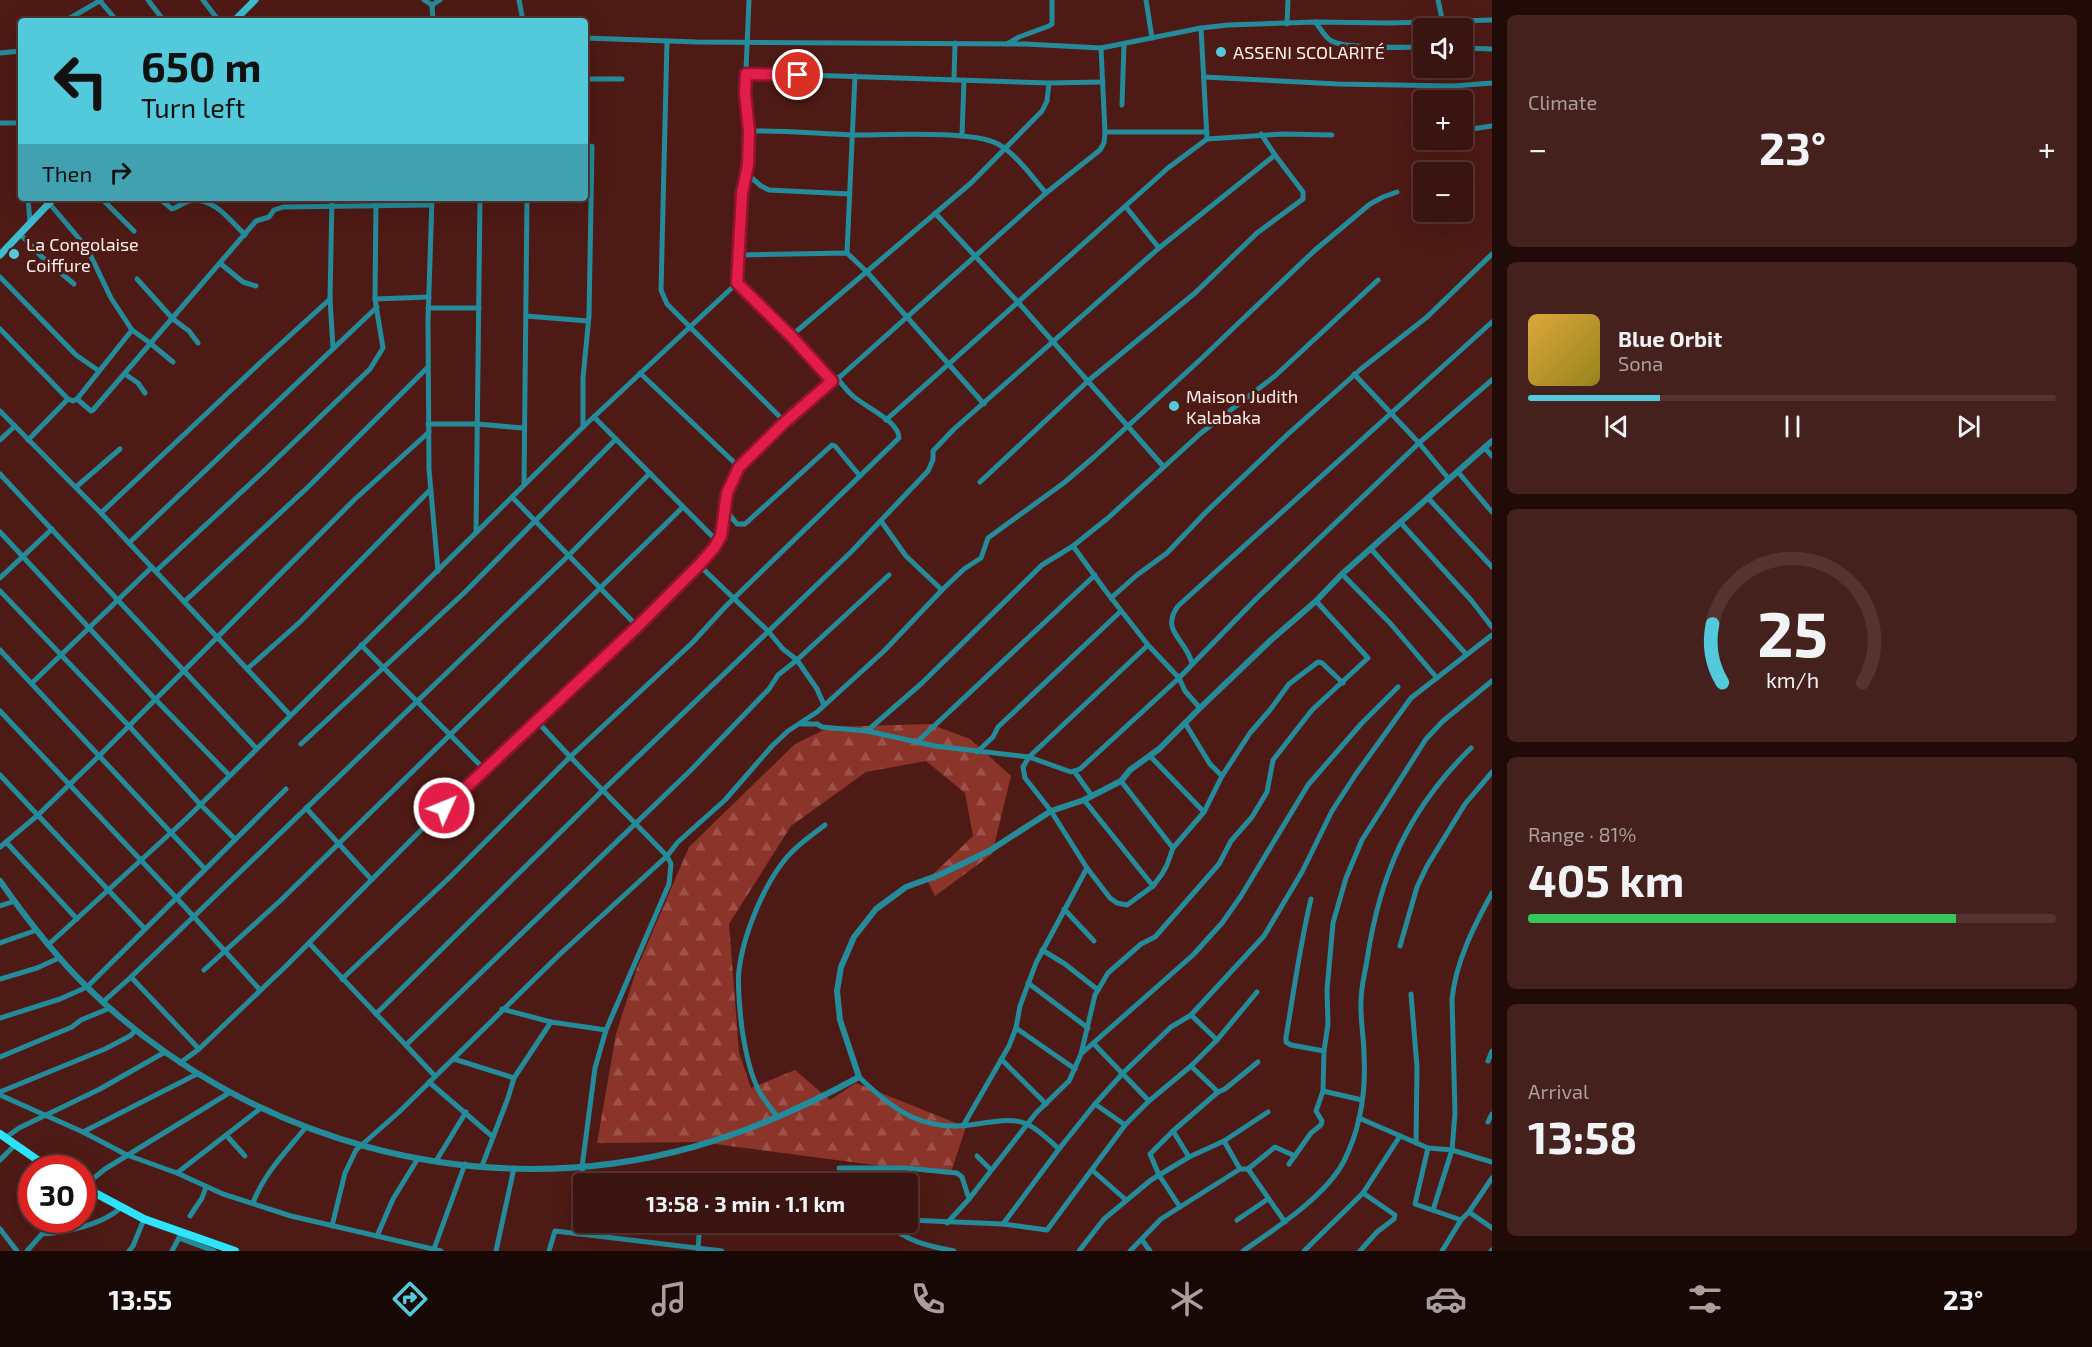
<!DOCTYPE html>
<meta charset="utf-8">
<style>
:root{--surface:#3a1410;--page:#45211e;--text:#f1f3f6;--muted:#ab9e9f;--line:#543330;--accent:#53cadc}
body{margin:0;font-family:"Exo 2",sans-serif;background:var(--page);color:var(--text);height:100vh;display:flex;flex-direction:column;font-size:22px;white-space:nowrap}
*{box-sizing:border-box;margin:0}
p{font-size:20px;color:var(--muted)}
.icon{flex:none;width:33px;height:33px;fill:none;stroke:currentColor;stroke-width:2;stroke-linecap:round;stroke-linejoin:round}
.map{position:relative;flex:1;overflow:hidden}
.details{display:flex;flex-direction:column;gap:15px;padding:15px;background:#200b09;width:600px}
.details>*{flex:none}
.hud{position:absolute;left:18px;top:18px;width:570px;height:183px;border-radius:6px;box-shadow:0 6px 24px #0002,0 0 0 2px var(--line);background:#53cadc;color:#111;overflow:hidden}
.tools{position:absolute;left:1413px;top:18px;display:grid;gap:12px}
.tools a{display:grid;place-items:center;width:60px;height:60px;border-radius:6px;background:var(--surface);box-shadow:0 6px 24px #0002,0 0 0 2px var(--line);font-size:30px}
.speed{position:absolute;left:18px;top:1155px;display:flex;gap:12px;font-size:30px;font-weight:700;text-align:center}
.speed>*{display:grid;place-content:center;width:78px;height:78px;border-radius:50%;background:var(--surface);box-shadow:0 6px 24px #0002,0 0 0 2px var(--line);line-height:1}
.speed .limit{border:9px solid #d22;background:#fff;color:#111}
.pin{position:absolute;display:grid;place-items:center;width:51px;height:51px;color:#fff;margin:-26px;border:3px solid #fff;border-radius:50%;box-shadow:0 2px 6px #0007}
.me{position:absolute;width:66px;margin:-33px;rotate:46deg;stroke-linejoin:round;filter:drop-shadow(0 0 4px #0008)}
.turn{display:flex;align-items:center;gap:21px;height:126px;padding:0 24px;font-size:27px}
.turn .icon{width:78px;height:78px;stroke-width:2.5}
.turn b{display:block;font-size:42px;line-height:51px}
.then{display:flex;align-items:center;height:57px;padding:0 24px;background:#0003;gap:12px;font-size:22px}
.big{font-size:45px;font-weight:700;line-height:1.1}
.details .card{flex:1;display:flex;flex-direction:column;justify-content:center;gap:9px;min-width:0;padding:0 21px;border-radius:9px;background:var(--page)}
.details .dial{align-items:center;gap:0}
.dial svg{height:156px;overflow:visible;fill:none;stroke:var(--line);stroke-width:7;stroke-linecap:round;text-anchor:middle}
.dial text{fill:var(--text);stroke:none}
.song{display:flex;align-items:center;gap:18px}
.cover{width:72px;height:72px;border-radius:9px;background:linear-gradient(135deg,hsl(40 70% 55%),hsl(50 70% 35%))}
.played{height:6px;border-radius:3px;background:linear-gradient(90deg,var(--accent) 25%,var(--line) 25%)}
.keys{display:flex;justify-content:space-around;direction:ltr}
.heat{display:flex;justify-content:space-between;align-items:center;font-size:33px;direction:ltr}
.charge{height:9px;border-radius:4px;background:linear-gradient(90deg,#34c759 81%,var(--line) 0)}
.trip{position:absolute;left:573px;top:1173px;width:345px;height:60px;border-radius:6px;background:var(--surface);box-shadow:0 6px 24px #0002,0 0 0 2px var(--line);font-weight:700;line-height:60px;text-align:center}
.tab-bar{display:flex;height:96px;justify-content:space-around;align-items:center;background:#170806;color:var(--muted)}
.tab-bar .icon{width:42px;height:42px}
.tab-bar .selected{color:var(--accent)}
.tab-bar b{font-size:27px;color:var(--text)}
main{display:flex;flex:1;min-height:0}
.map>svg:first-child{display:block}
.forest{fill:url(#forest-firs)}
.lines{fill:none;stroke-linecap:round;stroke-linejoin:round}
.minor{stroke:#248b9a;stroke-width:5}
.tertiary{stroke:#248b9a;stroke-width:6}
.secondary{stroke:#3cbccf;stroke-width:7}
.primary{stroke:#2ce4fc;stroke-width:8}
.route-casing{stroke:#92132f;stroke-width:15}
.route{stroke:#e11d48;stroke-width:10}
.poi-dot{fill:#53cadc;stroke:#4e1a15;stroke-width:2}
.labels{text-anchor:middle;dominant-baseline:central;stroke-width:6;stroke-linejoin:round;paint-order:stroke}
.poi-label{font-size:18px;fill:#fff1ee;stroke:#4e1a15;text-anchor:start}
</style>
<main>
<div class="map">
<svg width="1492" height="1251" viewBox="0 0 1492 1251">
<defs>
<pattern id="forest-firs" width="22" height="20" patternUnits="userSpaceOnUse" patternTransform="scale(1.5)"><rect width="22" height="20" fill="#8b342a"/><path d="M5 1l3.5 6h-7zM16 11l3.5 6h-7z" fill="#9c5249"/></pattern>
</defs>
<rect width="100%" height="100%" fill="#4e1a15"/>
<!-- forest -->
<path class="forest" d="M930,724L970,739L1011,776L992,854L935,896L927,880L973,836L965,793L926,761L866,772L791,826L729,924L739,1052L751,1088L795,1070L830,1100L856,1083L966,1127L950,1175L700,1142L597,1143L616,1034L637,968L689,847L795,744L830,727Z"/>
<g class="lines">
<!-- minor -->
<g class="minor">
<path d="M148,0L164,21"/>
<path d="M203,0L219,21"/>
<path d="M424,0L432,5"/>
<path d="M519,0L523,21"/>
<path d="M1146,0L1152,38"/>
<path d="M1438,0L1444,28"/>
<path d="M100,1L117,21"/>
<path d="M432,5L433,21"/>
<path d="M432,5L440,0"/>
<path d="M65,21L101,0"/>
<path d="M1315,22C1320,27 1324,36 1330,40C1343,50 1405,47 1424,47"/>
<path d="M1287,24L1288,0"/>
<path d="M585,38L697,42L1025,44L1101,48L1201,28L1228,25L1315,22L1390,23L1492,20"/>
<path d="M667,41L661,290L667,304L785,422"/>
<path d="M1007,44L1019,37L1049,26L1052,24V0"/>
<path d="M1462,48L1492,49"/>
<path d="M0,53L21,51"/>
<path d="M746,73L1049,83L1103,82"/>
<path d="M1204,77L1338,84L1453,86L1492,83"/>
<path d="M585,79H622"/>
<path d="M954,80L955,43"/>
<path d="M1122,105L1124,44"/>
<path d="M0,123H21"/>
<path d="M1465,130L1492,126"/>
<path d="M749,131C785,130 820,134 855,135C887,135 972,130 998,144C1015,153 1033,178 1046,193"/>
<path d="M1105,132H1207"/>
<path d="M962,136L964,80"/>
<path d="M1207,139L1283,134L1332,135"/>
<path d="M746,173L761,186L769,190L850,194"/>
<path d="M28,198L30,223"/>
<path d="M101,198L134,231"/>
<path d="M159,198L172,209C178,207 183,203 189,201C212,195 231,221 245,235"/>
<path d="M332,198L330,299L333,348"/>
<path d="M432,198L428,321L429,469L438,571"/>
<path d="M49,203L87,248L111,298L132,330L150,343L173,362"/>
<path d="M1126,207L1159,248"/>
<path d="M935,213L1017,301L1163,466"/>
<path d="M20,234L42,257L74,284"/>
<path d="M847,253L855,76"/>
<path d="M739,255L847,253L867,272L984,404"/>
<path d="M221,264L243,282L256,286"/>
<path d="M0,277L76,355L99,371"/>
<path d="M137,279L173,319L189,331L198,343"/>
<path d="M737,283L791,336L832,381"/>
<path d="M375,299L429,297"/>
<path d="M428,308H479"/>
<path d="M526,316L588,321"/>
<path d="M0,329L68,399L73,401L77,399L132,330"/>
<path d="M791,336L971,183L1042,111L1047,101L1049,83"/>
<path d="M640,373L739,467"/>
<path d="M125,374L138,383L145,393"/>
<path d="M1354,374L1419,443L1449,479"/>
<path d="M77,399L91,411L93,410L256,221L269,217L274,210L283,207L431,205"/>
<path d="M0,411L101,513L247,669"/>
<path d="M594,417L718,542"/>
<path d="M886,420L1168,168L1207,139L1201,28"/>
<path d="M428,424H477L523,428"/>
<path d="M583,427V378L589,316L592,146"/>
<path d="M0,440L15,426"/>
<path d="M28,440L68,399"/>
<path d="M1484,447L1492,456"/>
<path d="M1458,472L1492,512"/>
<path d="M0,474L256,748"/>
<path d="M980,482L1088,381L1195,293L1257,233L1303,199V192L1275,155"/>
<path d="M524,485L527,198"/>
<path d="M76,487L120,449"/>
<path d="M512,497L637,626"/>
<path d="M1428,498L1492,567"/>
<path d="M724,508L737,524H745L832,445L835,446L860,476"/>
<path d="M101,513L262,361L330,299"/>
<path d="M881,521L906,556L942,590"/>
<path d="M1400,522L1471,600L1492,627"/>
<path d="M0,532L155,699L229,775"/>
<path d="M476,533L480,198"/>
<path d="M129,543L377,307"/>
<path d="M1073,546L1105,590L1148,645L1179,678L1185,691L1200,708"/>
<path d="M1371,549L1466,654"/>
<path d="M699,565L768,631L783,649L797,660L817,689L824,705"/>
<path d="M156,571L265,470L370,369L383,348L375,299L376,198"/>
<path d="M1342,574L1390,623L1437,678"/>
<path d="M0,578L52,529"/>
<path d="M0,591L129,726L200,804L235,839"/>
<path d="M1111,598L1137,575L1167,553L1206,512L1288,434L1361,369L1427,317L1492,254"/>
<path d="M184,602L307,488L427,368"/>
<path d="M361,645L484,769"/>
<path d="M1148,645L1029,757L1023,767L1025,778L1051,811L1087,868L1110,898L1117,903L1127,905L1153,886L1162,874L1167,865L1173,848L1204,812L1222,776L1250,733L1270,710L1289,684L1318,662L1322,663L1343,683"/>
<path d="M0,650L205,869"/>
<path d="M1192,663C1185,638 1160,631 1178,606L1492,322"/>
<path d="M32,683L152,567"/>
<path d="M0,711L185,907L260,990"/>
<path d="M290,715L247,669L300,622L430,490"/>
<path d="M537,721C579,768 624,811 667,856L671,864L669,884L606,1030L595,1068L582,1167L584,1194"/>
<path d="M1185,723L1210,764L1222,776"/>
<path d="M801,724H817L822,727L867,731L935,746L1029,757L1071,772L1080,769L1179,678L1256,599L1419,443L1492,380"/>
<path d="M867,731L922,683L1042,565L1073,546L1108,518L1201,433L1275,376L1378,280"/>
<path d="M917,742L1095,575"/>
<path d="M301,744L464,593L616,439"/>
<path d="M977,752L993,737L998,727L1121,611"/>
<path d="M1151,757L1204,812"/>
<path d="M1074,771L1092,796"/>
<path d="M0,775L145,929"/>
<path d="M1121,781L1173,848"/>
<path d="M1084,800L1153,886"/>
<path d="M306,808L371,879"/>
<path d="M6,842L77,919"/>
<path d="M0,847L38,815L100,755L354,500L429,432"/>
<path d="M1311,899C1300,944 1294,991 1286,1037V1042L1291,1045L1324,1051"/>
<path d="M0,906L15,901"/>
<path d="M1064,909L1094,941"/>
<path d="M0,943L37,930"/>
<path d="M309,943L435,1076"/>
<path d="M48,945L186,819L583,427L737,283L742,193L748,165L749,131L745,93L749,0"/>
<path d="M1400,946L1417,887L1427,866L1465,804L1492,772"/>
<path d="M1042,950L1065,964L1098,990"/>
<path d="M204,970L280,901L683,507"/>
<path d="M131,977L568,556L650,473"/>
<path d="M0,979L37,968L59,958"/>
<path d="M342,979L450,877L569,758L692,643L726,606L899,438C899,421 865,407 853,396C847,391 842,384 837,378"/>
<path d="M1028,983L1088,1028"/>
<path d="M1411,994L1417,1067L1416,1143"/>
<path d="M103,1002L131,977L199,1049"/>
<path d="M502,1009L551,1022L606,1030"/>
<path d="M376,1014L600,793L851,552L928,471L933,460V451L954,429L1159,248L1275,155L1261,134"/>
<path d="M1191,1015L1217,1040"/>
<path d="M0,1018L60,999L87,987L286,789"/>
<path d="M1016,1028L1075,1069"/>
<path d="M1094,1044L1149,1101"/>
<path d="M406,1045L691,770L769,689L778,675L797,660L889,575"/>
<path d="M1082,1053L1193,955L1222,923L1241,896L1308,785L1361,724L1398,687"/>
<path d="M0,1057L72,1027L81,1020L110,1008"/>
<path d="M454,1059L514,1078"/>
<path d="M1001,1059L1046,1104"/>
<path d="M1488,1061L1492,1051"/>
<path d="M180,1063L199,1049L285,967L430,821L637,626L699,565L714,548L721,536L727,493L739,467L785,422L842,375L1046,193L1100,150L1104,143L1105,132L1101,48"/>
<path d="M1191,1066L1218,1092"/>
<path d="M859,1077C895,1112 925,1133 977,1124C992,1122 1012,1117 1027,1124C1038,1129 1050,1141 1059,1149L1003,1224"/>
<path d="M429,1082L493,1137"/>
<path d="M1323,1091L1362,1100"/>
<path d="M0,1092L105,1049L130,1036L136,1030"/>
<path d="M0,1095L83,1132L127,1155L177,1173L223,1194L291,1216L441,1251"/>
<path d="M1095,1104L1125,1125"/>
<path d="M777,1117C771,1108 764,1100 759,1091C749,1072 745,1049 742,1029C740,1010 737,989 739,970C743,935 764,884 787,857C798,844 812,835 825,825"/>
<path d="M1359,1118L1428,1148L1452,1150L1492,1162"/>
<path d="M1488,1122L1492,1114"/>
<path d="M963,1126L1009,1046L1016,1028L1020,1006L1036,963L1087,868"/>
<path d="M1173,1131L1189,1157"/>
<path d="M83,1132L197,1074"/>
<path d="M227,1136L245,1156"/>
<path d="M5,1138L19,1128L100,1089L165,1052"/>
<path d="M1224,1141L1240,1169"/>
<path d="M1428,1148L1415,1204L1461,1220"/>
<path d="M1059,1149L1095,1104L1123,1073L1171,1027L1191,1015L1264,936L1302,872L1332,811L1356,774L1411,698L1492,635"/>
<path d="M977,1156L991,1170"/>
<path d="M0,1160L14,1146"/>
<path d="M436,1161L466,1112"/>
<path d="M1289,1164L1311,1133L1321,1125L1322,1121L1316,1111L1323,1091L1324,1051L1328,1024L1327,990L1333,923L1346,878L1362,840L1426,739L1443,721L1492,681"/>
<path d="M482,1166L508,1098L514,1078L551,1022"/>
<path d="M839,1168H905L957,1173L962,1177L969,1199"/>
<path d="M1248,1169L1285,1222"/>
<path d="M1092,1170L1126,1200"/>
<path d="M177,1173L261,1108"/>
<path d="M83,1187L105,1169L229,1093"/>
<path d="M253,1203C264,1173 286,1152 306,1127"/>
<path d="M1180,1207L1159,1175L1150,1154L1173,1131L1218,1092L1225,1089L1258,1062"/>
<path d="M1433,1210L1452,1150L1455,1113L1452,999C1456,961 1474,926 1492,893"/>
<path d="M1469,1212L1492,1228"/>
<path d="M190,1216L202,1198L206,1187"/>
<path d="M908,1220L1003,1224L1047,1230L1125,1125L1149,1101L1191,1066L1217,1040L1257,992"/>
<path d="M1237,1220L1268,1199"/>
<path d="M887,1222C906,1242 928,1246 954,1251"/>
<path d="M947,1223L969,1199L1036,1113L1069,1081L1081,1054L1095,995L1108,973L1141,944L1155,937L1219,864L1231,841L1252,817L1267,792L1273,760L1312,710L1368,658L1316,601"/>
<path d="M332,1226L345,1173L356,1150L399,1112L559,955L667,856L678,842L725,800L772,746L788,731L817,712L884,651L942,590L964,569L981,558L988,538L1065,482L1094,457L1201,359L1314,251L1370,204L1383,197L1397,192"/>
<path d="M0,1229L17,1251"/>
<path d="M42,1234C64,1233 105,1224 121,1207"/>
<path d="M577,1234L584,1195"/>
<path d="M377,1236L393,1199L417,1160"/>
<path d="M179,1238L214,1251"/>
<path d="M1142,1240L1150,1251"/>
<path d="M434,1249L465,1164"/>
<path d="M698,1249L700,1222"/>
<path d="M27,1251L42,1234L49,1220"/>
<path d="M129,1251L133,1246L144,1219"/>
<path d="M172,1251L180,1236"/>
<path d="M496,1251L514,1168"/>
<path d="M549,1251L555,1231L722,1251"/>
<path d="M1079,1251L1104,1219L1151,1180L1189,1157L1224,1141L1268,1112"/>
<path d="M1130,1251L1161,1219L1240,1169H1248L1275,1147L1295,1156"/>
<path d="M1243,1251C1275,1229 1326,1196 1344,1161C1360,1129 1366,1091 1364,1055C1364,1037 1360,1019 1361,1001C1361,987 1365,973 1367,960C1380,874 1408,810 1471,748"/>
<path d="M1304,1251L1363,1193L1400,1136"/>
<path d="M1360,1251L1377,1232L1394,1219L1395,1215L1363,1193"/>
<path d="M1442,1251L1461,1220L1469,1212L1492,1178"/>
<path d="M1491,1251L1492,1250"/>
</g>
<!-- tertiary -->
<path class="tertiary" d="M0,881C26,918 54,955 87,987C244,1141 479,1207 693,1147C751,1131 806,1106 859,1077L840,1020L837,991L841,967L854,937L876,909L906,887L939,875L989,851L1051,811L1084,800L1121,781L1130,770L1159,749L1200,708L1271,640L1316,601L1342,574L1492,441"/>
<!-- secondary -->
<g class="secondary">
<path d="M234,21L255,0"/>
<path d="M0,255L54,198"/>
</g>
<!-- primary -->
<g class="primary">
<path d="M0,1134L49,1168"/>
<path d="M82,1186L144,1219L235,1251"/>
</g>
</g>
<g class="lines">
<defs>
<path id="route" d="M444,808L637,627L699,565L714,548L721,536L727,493L739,467L785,422L832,381L791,336L737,283L742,193L748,165L749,131L745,93L746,74L798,75"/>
</defs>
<!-- route casing -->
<use href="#route" class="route-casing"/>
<!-- route -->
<use href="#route" class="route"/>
</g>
<!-- markers -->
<g class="poi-dot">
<circle cx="1221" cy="52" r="6"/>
<circle cx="14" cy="254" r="6"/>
<circle cx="1174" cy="406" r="6"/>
</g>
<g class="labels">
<!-- poi labels -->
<g class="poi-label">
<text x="1233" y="52">ASSENI SCOLARITÉ</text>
<text x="26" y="244">La Congolaise<tspan x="26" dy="21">Coiffure</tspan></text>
<text x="1186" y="396">Maison Judith<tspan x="1186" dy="21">Kalabaka</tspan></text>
</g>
</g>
</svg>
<div class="tools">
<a><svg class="icon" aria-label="sound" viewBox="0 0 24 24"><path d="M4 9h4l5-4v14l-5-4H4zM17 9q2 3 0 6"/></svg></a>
<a>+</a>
<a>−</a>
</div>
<div class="speed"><div class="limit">30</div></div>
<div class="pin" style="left:798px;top:75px;background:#d93025"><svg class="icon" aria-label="arrive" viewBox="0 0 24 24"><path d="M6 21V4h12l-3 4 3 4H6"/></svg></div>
<svg class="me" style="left:444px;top:808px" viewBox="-20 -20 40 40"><circle r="17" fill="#e11d48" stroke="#fff" stroke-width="3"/><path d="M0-11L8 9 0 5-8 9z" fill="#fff"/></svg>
<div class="trip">13:58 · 3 min · 1.1 km</div>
<div class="hud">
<div class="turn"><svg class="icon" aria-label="left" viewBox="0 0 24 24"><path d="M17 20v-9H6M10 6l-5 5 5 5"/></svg><div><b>650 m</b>Turn left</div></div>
<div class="then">Then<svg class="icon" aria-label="right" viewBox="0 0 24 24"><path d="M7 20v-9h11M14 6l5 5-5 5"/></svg></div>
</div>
</div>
<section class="details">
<div class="card"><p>Climate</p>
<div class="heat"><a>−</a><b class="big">23°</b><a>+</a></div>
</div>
<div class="card">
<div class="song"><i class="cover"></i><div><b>Blue Orbit</b><p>Sona</p></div></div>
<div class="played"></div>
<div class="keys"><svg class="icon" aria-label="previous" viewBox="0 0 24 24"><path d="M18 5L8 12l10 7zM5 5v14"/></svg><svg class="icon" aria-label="pause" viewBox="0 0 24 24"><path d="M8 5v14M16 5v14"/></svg><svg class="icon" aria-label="next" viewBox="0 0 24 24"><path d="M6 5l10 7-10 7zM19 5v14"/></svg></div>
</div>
<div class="card dial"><svg viewBox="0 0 100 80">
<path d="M14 69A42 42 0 1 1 86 69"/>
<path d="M14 69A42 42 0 0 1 9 39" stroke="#53cadc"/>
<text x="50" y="56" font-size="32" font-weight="700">25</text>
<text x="50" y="72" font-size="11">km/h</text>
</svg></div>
<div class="card"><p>Range · 81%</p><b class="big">405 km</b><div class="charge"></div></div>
<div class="card"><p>Arrival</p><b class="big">13:58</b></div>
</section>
</main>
<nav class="tab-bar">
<b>13:55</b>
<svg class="icon selected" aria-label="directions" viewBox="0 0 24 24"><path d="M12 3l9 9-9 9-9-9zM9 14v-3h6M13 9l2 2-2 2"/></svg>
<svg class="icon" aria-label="music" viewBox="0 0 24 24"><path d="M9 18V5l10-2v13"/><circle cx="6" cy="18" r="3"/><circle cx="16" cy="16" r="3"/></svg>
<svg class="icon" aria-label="phone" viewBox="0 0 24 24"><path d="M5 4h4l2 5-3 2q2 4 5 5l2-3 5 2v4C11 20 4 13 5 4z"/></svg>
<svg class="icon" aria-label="climate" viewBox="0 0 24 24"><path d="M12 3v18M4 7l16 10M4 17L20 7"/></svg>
<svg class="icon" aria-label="car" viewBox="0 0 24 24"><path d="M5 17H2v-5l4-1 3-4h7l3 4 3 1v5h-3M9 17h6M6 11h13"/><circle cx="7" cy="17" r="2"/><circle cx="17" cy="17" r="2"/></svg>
<svg class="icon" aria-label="filters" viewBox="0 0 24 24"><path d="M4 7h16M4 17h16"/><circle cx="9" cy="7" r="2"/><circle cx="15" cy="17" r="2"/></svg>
<b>23°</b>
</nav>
